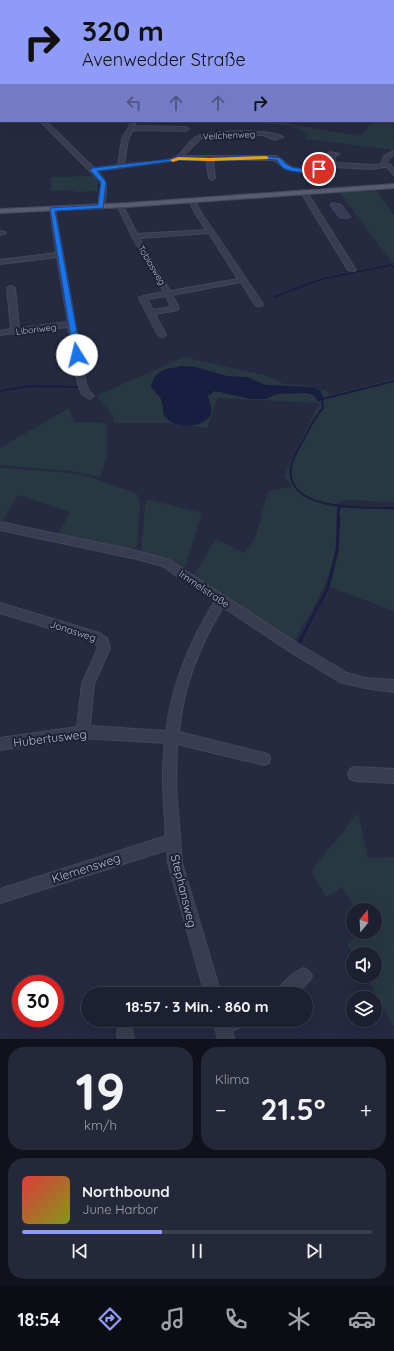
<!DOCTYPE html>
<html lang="de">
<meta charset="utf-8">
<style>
:root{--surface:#1c2031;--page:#252839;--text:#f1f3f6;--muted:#a0a3ab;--line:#3a3e4d;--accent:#909af7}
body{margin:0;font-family:Quicksand,sans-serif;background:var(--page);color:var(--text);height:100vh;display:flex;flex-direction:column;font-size:15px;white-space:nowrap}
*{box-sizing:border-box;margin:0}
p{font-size:13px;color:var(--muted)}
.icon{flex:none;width:22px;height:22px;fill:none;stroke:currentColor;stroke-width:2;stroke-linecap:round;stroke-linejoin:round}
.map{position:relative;height:1039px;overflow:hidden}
.side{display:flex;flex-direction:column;gap:8px;padding:8px;background:#0f121b;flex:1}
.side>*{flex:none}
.banner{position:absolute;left:0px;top:0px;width:394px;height:122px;box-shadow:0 4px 16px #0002,0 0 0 1px var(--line);background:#909af7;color:#111;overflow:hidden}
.needle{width:26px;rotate:18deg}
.fabs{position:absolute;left:346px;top:903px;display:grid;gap:8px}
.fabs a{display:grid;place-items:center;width:36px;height:36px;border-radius:50%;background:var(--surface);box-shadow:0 4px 16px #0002,0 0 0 1px var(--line);font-size:20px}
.speed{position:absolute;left:12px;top:975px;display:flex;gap:8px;font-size:20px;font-weight:700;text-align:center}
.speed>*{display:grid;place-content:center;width:52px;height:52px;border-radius:50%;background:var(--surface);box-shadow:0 4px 16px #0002,0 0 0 1px var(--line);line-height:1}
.speed .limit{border:6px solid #d22;background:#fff;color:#111}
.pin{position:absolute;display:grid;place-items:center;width:34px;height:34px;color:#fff;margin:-17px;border:2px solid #fff;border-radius:50%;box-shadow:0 1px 4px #0007}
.me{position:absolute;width:44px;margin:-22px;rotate:351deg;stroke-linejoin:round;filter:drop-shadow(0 0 3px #0008)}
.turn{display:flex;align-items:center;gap:14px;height:84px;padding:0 16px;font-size:18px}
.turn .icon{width:52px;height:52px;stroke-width:2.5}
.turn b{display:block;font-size:28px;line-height:34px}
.lanes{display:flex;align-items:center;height:38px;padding:0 16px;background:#0003;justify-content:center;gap:20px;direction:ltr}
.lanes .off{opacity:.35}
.big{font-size:30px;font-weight:700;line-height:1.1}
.side .tile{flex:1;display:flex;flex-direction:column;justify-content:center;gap:6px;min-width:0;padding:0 14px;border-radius:16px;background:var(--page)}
.side .dial{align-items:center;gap:0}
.dial b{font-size:52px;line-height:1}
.song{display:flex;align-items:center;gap:12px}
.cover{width:48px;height:48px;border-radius:6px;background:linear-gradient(135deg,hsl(0 70% 55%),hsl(70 70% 35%))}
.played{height:4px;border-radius:2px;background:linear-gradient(90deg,var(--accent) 40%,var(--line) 40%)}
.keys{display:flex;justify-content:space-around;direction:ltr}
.heat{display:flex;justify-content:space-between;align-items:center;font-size:22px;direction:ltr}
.side .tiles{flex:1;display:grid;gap:8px;grid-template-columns:1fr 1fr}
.tile:last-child{grid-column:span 2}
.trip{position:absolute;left:81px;top:987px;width:232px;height:40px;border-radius:20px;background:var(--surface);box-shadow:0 4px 16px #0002,0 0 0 1px var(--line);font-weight:700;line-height:40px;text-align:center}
.tabs{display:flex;height:64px;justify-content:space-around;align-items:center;background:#0b0d14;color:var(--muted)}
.tabs .icon{width:28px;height:28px}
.tabs .selected{color:var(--accent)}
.tabs b{font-size:18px;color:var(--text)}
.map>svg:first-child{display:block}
.green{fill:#283842}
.water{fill:#191d3f}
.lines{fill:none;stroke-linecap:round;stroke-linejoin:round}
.stream-far3{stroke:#191d3f;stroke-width:1}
.stream-far2{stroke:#191d3f;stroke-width:1.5}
.stream-far1{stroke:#191d3f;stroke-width:2}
.stream{stroke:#191d3f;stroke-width:3}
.building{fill:#383c57;stroke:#212438}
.minor-casing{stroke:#44465a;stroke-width:2}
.major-casing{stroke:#44465a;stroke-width:2}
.minor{fill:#3a3d51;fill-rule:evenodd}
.major{fill:#585c71;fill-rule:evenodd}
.route{fill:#1a73e8;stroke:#114b97}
.slow{fill:#f59e0b}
.labels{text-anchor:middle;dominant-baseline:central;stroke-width:4;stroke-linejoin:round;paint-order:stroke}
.far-street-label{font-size:9px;fill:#b7b9cb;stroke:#1f2236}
.street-label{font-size:10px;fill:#b7b9cb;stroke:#1f2236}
.near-street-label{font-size:12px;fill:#b7b9cb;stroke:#1f2236}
</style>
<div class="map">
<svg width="394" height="1039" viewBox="0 0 394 1039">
<rect width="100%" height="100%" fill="#262a41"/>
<!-- green -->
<g class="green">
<path d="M393,113L394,150L306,139L308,134L292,126L239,121H272L360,136L372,121H393Z"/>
<path d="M95,176L99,182L98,191L74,192V190L51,191V177Z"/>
<path d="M376,190L394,215V262H392L339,192Z"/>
<path d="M184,357L267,376L284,384L312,386L326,391L331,395L394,379V502L343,500C343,500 339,503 338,504C335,508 337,540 336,549C329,585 312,610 294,641L193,577L216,539L244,553L256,536L268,491L292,487L284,476L319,403L217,398L207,428L165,423H114L113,415L96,396Z"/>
<path d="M69,408L74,422L107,423V455L100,477L72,471L0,465V448Z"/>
<path d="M0,468L70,473L90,477L137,494L140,501L137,546L130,550L58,535L70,512L18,495L1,523H0Z"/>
<path d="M146,499L202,513L184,570L144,553L141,549Z"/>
<path d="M344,507L394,510V611L330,587L339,550L340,510Z"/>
<path d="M358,813L368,858L394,857V1026L366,976H375V954H353L347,943L363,932H375V910H356L342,887L326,897L311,871Z"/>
</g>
<!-- water -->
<path class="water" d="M180,366L196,367L227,376L247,377L266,385L314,387L320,390L324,398L319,402L313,395L307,393L277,394L266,399H251L215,391L208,396C209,402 213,408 211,414C205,428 177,429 167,419C161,414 164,408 162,402C161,397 154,391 151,387C153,376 159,370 171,368C174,367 177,368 180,366Z"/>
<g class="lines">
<!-- stream-far3 -->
<g class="stream-far3">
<path d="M54,0L116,1"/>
<path d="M29,1L34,0"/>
<path d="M183,1L186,0"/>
</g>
<!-- stream-far2 -->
<g class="stream-far2">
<path d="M97,178L99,182V191"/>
<path d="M274,297L322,279L391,265L394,267"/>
</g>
<!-- stream-far1 -->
<g class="stream-far1">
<path d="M394,381L322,399L323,408C313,419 308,432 301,444C297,451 293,459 291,467C284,512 366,508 394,508"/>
<path d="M0,391L29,386L78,387"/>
<path d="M338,518L339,507"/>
</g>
<!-- stream -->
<path class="stream" d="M299,643L328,587L337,550L339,517"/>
</g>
<!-- building -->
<path class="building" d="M332,201L342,203L353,218L347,220L339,219L328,205Z"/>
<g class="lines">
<defs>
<g id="minor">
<rect x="235" y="0" width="4" height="1"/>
<rect x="280" y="0" width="4" height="1"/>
<path d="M324,0H328L329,1H325Z"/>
<rect x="0" y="6" width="1" height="2"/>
<path d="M40,121H46L94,168L118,165L122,139L132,121H136L134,126L186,127L189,129L186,131L133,130L128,139L124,164C135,163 168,162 176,157C184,152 189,139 198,136C211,130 273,129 283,137L275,140L263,135H255L201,138L183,156H275C282,158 285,164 291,167C303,172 319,166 331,164L327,154L330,152L339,154L334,157L336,163L372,165L381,164L384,156L394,151V155L389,158L387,164L391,165L394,169V175L387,167H384L372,169L335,167L300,172L286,169L274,160H213L215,178L212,180L209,178L207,160H179L97,171C110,184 106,190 104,206L101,208L98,206L101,185L99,180Z"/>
<path d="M301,190L306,191L356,270L354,271L348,270L300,191Z"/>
<path d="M190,199H194L200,211L263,304L262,306H256L241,282L172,295L179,308L178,310L155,314L166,335L162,337L158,335L139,298L143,296L164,292L132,236L117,205L122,204L137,234L206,230L194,211L189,200ZM209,233L238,279L170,291L139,238ZM166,296L171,307L153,310L147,299Z"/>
<path d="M50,208L55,209L86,384L89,391L94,396L90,399L82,394L78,384L68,327L0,335V331L11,329L7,288L11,286L15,288L19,328L68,322L57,257L0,264V260L56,253Z"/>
<path d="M0,231L5,232L6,233L0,235Z"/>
<path d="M0,522L137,551L169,560L300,645L347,673L365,678L394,680V692L365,688L340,682L292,653L223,607C199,646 183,687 179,732L264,753L269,755L270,759L269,763L264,765L177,744L176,786L182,863L221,994H205L168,863L167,850L0,903V889L166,836C164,804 161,774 165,743L83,738L0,750V738L77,727L82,684L98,648L95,642L0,613V603L99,633L107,638L110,648L94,684L90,726L166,731C172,684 190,641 215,601L162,566L137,559L0,530Z"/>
<path d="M355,767L394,769V783L355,781L350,779L348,774L350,769Z"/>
<path d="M304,968L309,971L312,976L309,981L296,994H276C280,984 294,972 304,968Z"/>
<path d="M213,1020H244L242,1026L232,1031L234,1039H218Z"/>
<path d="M125,1025L131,1027L134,1039H118L117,1033L119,1027Z"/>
</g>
<path id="major" d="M394,184V188L128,207L0,213V209L128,203Z"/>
</defs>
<!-- minor casing -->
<use href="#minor" class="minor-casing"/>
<!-- major casing -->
<use href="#major" class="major-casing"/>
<!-- minor -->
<use href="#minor" class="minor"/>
<!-- major -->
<use href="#major" class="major"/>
</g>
<!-- route -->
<path class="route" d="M264,156L280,158C297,178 309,161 321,169C313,174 292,173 283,168C281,166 279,163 277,160L264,159L210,161L179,160L97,171L106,182L103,208L55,211L81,355L77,357H74L50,208L98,205L101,182L90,170L93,168L172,159L178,157L210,158Z"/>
<!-- slow -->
<path class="slow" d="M266,156L268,157V159L210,161L179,160L173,162L170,160L178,157L210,158Z"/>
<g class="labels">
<!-- far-street labels -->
<g class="far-street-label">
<text transform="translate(229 135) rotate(-3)">Veilchenweg</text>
<text transform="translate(152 265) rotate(59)">Tobiasweg</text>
<text transform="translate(36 329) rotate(-7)">Liboriweg</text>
</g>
<!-- street labels -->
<g class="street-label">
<text transform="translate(204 589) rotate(34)">Immelstraße</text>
<text transform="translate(73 631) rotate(18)">Jonasweg</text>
</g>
<!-- near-street labels -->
<g class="near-street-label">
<text transform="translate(50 738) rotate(-7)">Hubertusweg</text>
<text transform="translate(86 868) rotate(-18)">Klemensweg</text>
<text transform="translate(184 891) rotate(76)">Stephansweg</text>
</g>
</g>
</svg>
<div class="fabs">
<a><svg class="needle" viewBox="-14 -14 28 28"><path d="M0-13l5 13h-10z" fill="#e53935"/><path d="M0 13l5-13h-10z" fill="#a0a3ab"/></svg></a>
<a><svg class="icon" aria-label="sound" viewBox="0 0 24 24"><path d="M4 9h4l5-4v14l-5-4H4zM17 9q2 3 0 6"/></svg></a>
<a><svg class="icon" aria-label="layers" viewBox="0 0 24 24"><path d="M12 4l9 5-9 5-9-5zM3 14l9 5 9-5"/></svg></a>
</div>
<div class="speed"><div class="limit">30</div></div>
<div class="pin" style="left:319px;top:169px;background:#d93025"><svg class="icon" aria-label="arrive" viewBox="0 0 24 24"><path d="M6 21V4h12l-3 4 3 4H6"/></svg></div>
<svg class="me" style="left:77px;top:355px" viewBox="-20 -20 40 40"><circle r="19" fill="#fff"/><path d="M0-13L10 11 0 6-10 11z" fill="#1a73e8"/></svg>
<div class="trip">18:57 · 3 Min. · 860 m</div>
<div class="banner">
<div class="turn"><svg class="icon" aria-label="right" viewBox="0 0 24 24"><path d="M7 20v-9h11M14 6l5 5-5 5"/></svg><div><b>320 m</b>Avenwedder Straße</div></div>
<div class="lanes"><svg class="icon off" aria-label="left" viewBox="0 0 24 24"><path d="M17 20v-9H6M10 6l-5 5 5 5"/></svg><svg class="icon off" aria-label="ahead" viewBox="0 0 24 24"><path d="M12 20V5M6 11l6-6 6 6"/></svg><svg class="icon off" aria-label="ahead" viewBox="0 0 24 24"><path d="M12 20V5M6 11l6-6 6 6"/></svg><svg class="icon" aria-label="right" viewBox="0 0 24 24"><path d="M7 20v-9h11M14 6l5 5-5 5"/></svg></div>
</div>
</div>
<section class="side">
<div class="tiles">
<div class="tile dial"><b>19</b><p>km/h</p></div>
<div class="tile"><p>Klima</p>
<div class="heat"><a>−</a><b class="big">21.5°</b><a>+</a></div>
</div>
<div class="tile">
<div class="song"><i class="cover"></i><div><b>Northbound</b><p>June Harbor</p></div></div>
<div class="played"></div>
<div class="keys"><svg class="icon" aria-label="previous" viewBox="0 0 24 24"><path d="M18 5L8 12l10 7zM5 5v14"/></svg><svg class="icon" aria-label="pause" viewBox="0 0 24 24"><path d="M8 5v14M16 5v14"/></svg><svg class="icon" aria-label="next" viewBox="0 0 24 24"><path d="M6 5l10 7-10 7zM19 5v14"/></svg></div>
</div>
</div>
</section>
<nav class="tabs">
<b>18:54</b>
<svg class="icon selected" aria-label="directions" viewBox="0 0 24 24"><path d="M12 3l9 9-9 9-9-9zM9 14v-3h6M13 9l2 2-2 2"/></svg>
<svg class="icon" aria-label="music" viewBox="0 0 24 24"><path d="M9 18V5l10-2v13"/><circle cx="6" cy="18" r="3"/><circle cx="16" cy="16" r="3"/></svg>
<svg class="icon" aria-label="phone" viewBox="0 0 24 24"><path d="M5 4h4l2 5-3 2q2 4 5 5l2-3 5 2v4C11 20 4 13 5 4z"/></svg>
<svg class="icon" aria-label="climate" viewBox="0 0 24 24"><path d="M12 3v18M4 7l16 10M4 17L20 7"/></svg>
<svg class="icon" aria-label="car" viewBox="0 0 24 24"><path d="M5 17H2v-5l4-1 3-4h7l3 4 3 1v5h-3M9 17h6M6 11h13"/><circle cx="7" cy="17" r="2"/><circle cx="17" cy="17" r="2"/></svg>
</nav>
